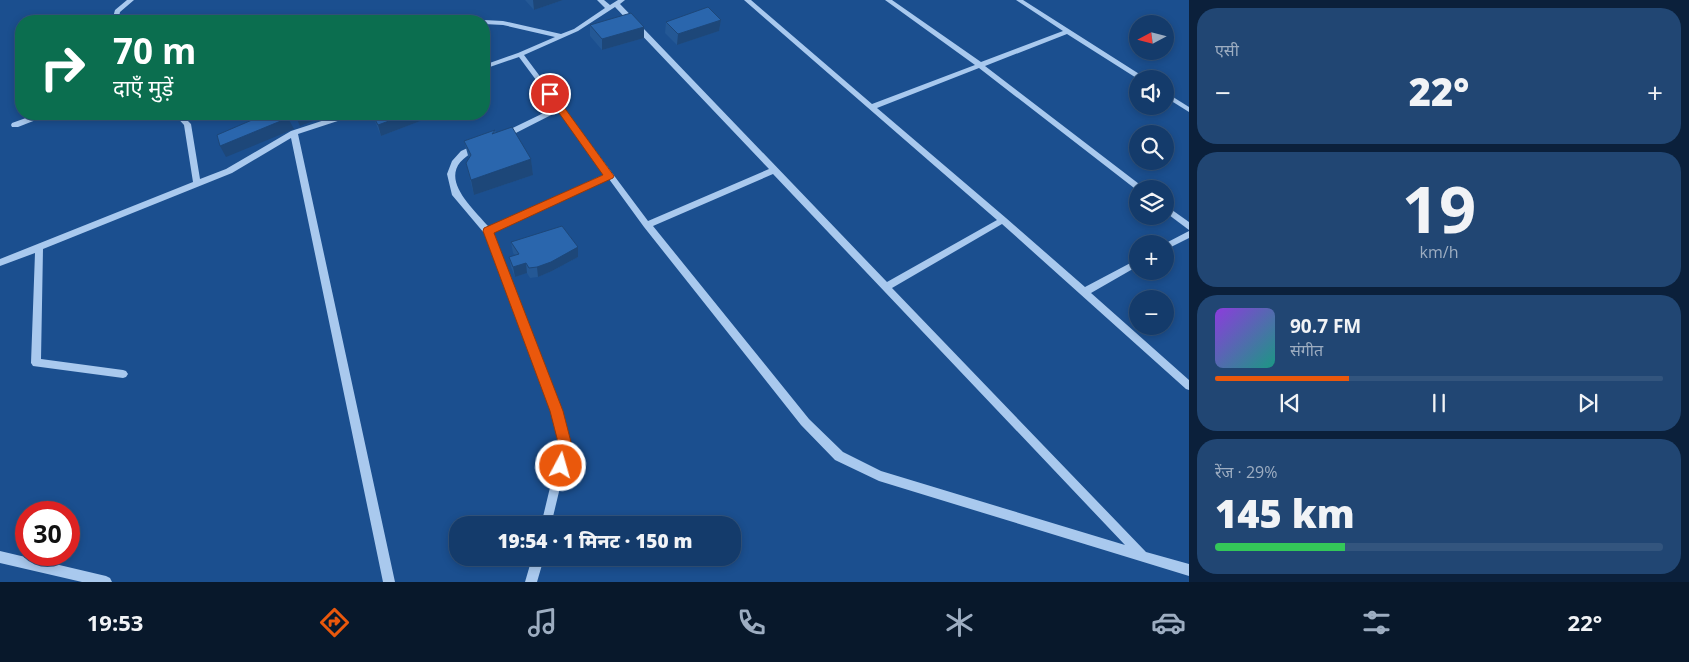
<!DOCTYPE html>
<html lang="hi">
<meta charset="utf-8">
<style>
:root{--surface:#143b6b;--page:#214673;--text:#f1f3f6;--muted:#9dadc1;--line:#33557e;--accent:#ea580c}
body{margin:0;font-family:"Open Sans","Noto Sans Devanagari",sans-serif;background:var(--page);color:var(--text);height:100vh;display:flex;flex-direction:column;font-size:19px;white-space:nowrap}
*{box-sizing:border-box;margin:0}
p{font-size:16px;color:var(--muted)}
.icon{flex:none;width:28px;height:28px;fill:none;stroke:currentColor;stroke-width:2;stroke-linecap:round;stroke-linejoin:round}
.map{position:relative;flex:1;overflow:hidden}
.drawer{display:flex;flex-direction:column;gap:8px;padding:8px;background:#0b203b;width:500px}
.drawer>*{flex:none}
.guide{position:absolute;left:15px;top:15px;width:475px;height:105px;border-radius:20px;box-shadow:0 2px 8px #0003,0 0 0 1px var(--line);background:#0b6e4f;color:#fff;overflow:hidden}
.needle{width:32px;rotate:263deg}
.controls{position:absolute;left:1129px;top:15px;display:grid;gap:10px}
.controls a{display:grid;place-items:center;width:45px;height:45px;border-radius:50%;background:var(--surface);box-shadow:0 2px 8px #0003,0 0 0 1px var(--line);font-size:25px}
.speed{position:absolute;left:15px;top:501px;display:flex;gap:10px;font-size:25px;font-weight:700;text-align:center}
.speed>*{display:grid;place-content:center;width:65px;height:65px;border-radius:50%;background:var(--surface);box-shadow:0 2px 8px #0003,0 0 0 1px var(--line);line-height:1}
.speed .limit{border:8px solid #d22;background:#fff;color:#111}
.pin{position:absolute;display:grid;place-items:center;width:42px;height:42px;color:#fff;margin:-21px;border:2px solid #fff;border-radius:50%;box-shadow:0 1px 5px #0007}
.me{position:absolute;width:55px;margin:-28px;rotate:6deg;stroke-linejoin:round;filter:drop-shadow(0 0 4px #0008)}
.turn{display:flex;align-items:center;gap:18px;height:105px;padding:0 15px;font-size:22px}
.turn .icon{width:65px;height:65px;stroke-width:2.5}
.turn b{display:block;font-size:35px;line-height:42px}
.big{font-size:38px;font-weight:800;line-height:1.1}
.drawer .widget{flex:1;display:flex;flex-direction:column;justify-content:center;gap:8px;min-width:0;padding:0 18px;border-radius:20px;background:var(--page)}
.drawer .dial{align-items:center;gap:0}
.dial b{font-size:65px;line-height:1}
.song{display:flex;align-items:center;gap:15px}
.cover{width:60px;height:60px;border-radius:8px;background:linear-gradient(135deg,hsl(270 70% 55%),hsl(170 70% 35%))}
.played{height:5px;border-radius:2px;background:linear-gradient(90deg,var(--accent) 30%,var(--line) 30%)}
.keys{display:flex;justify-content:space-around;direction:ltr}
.heat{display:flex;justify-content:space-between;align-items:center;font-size:28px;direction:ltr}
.charge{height:8px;border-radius:4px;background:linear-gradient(90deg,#34c759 29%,var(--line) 0)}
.trip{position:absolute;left:449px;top:516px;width:292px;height:50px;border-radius:20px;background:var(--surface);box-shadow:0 2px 8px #0003,0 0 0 1px var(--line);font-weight:800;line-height:50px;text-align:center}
.tabs{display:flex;height:80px;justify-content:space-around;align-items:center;background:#08182b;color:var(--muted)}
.tabs .icon{width:35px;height:35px}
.tabs .selected{color:var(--accent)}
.tabs b{font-size:22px;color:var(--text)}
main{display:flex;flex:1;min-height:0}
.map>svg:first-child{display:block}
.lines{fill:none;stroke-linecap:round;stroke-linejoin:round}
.minor{fill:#a9c9ee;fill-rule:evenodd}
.wall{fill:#245895}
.shaded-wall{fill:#1d4779}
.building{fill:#2a66ad;stroke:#1d4779}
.route{fill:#ea580c;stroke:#983908}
</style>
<main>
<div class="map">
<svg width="1189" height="582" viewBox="0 0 1189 582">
<rect width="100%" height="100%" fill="#1b4f8f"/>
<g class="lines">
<!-- minor -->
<g class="minor">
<path d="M127,0H134L120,12L118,21H112L115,10Z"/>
<path d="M597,0H604L610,5L618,0H625L620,4L887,282L997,220L744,0H751L872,104L975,65L885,0H892L981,62L1063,31L1016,0H1023L1144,77L1145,79H1138L1067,34L985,66L1143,187L1144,189H1138V191L979,68L877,108L1006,218L1085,287L1138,259V266L1091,293L1189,380V390L1186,389L1002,224L892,288L1146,552L1189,564V576L879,481L835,460L801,425L644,227L609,179L493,232L562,411L570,446L551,525H541L560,446L552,411L484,233L452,195L447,174L452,161L461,151L472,146H478V150C431,171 468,203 489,227L605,174L559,111L506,138H500V134L556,107L519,57L484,69V65L518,53L555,37L503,25L484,24V21H481L484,20L503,21L561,34L574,29L605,8ZM615,7L769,169L648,221L524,55L578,31ZM773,174L1125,545L881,471L843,452L809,419L653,226Z"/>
<path d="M1165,92L1189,107V112L1165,97Z"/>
<path d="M37,114H47L46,116L18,127H12L11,125L12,123Z"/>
<path d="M174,114H181L191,124L200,179L226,169L291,131L343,114H354L353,116L298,134L395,582H383L291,138L232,173L43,249L41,359L123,370L126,371L128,374L126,377L123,378L33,366L31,363L35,253L0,266V259L193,182L184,125Z"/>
<path d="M1165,205L1189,222V230L1165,212Z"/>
<path d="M1189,231V238L1165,250V244H1164Z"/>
<path d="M0,551L106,576L110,578L112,582H82L0,563Z"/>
<path d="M532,558H544L537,582H525Z"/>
</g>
</g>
<!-- wall -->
<g class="wall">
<path d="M525,0H563L534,10Z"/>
<path d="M721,20L719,31L677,45L665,33L666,22Z"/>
<path d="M590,25L644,27V38L602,50L590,36Z"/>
<path d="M372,114L423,120L381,136Z"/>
<path d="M495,130L496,132L531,159L533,175L474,195L466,163L469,159L464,141Z"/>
<path d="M511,242L578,257L552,271L538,277L530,278L527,273L515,277L511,267L509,257L515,255L513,253Z"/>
</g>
<!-- shaded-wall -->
<g class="shaded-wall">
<path d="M533,0H563L534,10Z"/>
<path d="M721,20L719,31L677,45L678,34Z"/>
<path d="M644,27V38L602,50V39Z"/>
<path d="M297,114H331L300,126L295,115Z"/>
<path d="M408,114H422L423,120L381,136L378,125Z"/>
<path d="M288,118L294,129L226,157L220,146Z"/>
<path d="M531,159L533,175L474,195L471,180Z"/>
<path d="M578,247V257L552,271L538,277L537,267Z"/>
<path d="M526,263L527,273L515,277L513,267Z"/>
</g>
<!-- building -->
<g class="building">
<path d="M708,7L721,20L678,34L666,22Z"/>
<path d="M631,13L644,27L602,39L590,25Z"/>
<path d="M266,114H285L288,118L220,146L217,135Z"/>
<path d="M372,114H408L378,125Z"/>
<path d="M512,127L531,159L471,180L466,163L471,155L464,141L495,130L492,134Z"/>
<path d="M562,226L578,247L551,262L537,267L529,268L526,263L513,267L509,257L519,254L511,242Z"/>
</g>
<!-- route -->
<path class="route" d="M550,91L553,92L614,176L613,178L494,233L563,411L572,446L566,470L561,472L556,470L554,466L559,446L550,411L483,231L484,228L603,175L547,96V92Z"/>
</svg>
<div class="controls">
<a><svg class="needle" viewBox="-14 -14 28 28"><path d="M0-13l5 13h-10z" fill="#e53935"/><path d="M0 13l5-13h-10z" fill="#9dadc1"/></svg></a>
<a><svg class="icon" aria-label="sound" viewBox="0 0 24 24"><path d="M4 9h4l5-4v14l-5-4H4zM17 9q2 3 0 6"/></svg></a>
<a><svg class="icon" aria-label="search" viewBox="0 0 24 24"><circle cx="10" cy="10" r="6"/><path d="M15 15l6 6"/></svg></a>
<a><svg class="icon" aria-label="layers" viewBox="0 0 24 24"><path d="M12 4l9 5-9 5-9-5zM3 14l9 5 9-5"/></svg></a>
<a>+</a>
<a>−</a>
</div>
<div class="speed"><div class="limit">30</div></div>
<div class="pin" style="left:550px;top:94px;background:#d93025"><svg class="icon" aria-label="arrive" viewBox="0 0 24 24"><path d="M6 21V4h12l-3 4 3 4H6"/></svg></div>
<svg class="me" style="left:561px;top:466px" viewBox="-20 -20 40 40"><circle r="17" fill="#ea580c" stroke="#fff" stroke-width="3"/><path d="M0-11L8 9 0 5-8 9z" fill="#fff"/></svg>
<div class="trip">19:54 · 1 मिनट · 150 m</div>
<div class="guide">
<div class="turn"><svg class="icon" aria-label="right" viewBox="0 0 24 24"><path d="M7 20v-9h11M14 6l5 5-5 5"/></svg><div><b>70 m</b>दाएँ मुड़ें</div></div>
</div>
</div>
<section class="drawer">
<div class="widget"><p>एसी</p>
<div class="heat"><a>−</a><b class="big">22°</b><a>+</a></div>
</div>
<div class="widget dial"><b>19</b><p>km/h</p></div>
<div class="widget">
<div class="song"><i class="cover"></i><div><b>90.7 FM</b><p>संगीत</p></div></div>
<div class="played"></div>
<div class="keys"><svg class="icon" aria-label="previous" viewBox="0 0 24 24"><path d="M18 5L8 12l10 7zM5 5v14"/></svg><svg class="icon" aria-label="pause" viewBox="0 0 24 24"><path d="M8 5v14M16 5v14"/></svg><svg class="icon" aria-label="next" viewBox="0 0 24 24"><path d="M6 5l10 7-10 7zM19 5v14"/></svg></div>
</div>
<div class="widget"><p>रेंज · 29%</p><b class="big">145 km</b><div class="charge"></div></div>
</section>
</main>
<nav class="tabs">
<b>19:53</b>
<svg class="icon selected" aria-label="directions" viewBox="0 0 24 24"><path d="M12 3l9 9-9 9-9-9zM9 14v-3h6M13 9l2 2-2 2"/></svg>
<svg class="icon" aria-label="music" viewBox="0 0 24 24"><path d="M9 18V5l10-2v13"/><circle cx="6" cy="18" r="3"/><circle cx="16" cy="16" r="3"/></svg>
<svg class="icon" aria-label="phone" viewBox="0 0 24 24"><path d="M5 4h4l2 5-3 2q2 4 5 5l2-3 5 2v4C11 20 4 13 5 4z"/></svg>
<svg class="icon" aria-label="climate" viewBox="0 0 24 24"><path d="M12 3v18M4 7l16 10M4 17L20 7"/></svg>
<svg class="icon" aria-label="car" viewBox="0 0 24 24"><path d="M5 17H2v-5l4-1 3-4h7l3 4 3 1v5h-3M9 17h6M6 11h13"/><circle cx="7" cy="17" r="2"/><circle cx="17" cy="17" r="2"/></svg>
<svg class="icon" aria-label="filters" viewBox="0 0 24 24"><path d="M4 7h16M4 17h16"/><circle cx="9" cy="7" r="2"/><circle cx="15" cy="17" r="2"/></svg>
<b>22°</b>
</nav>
